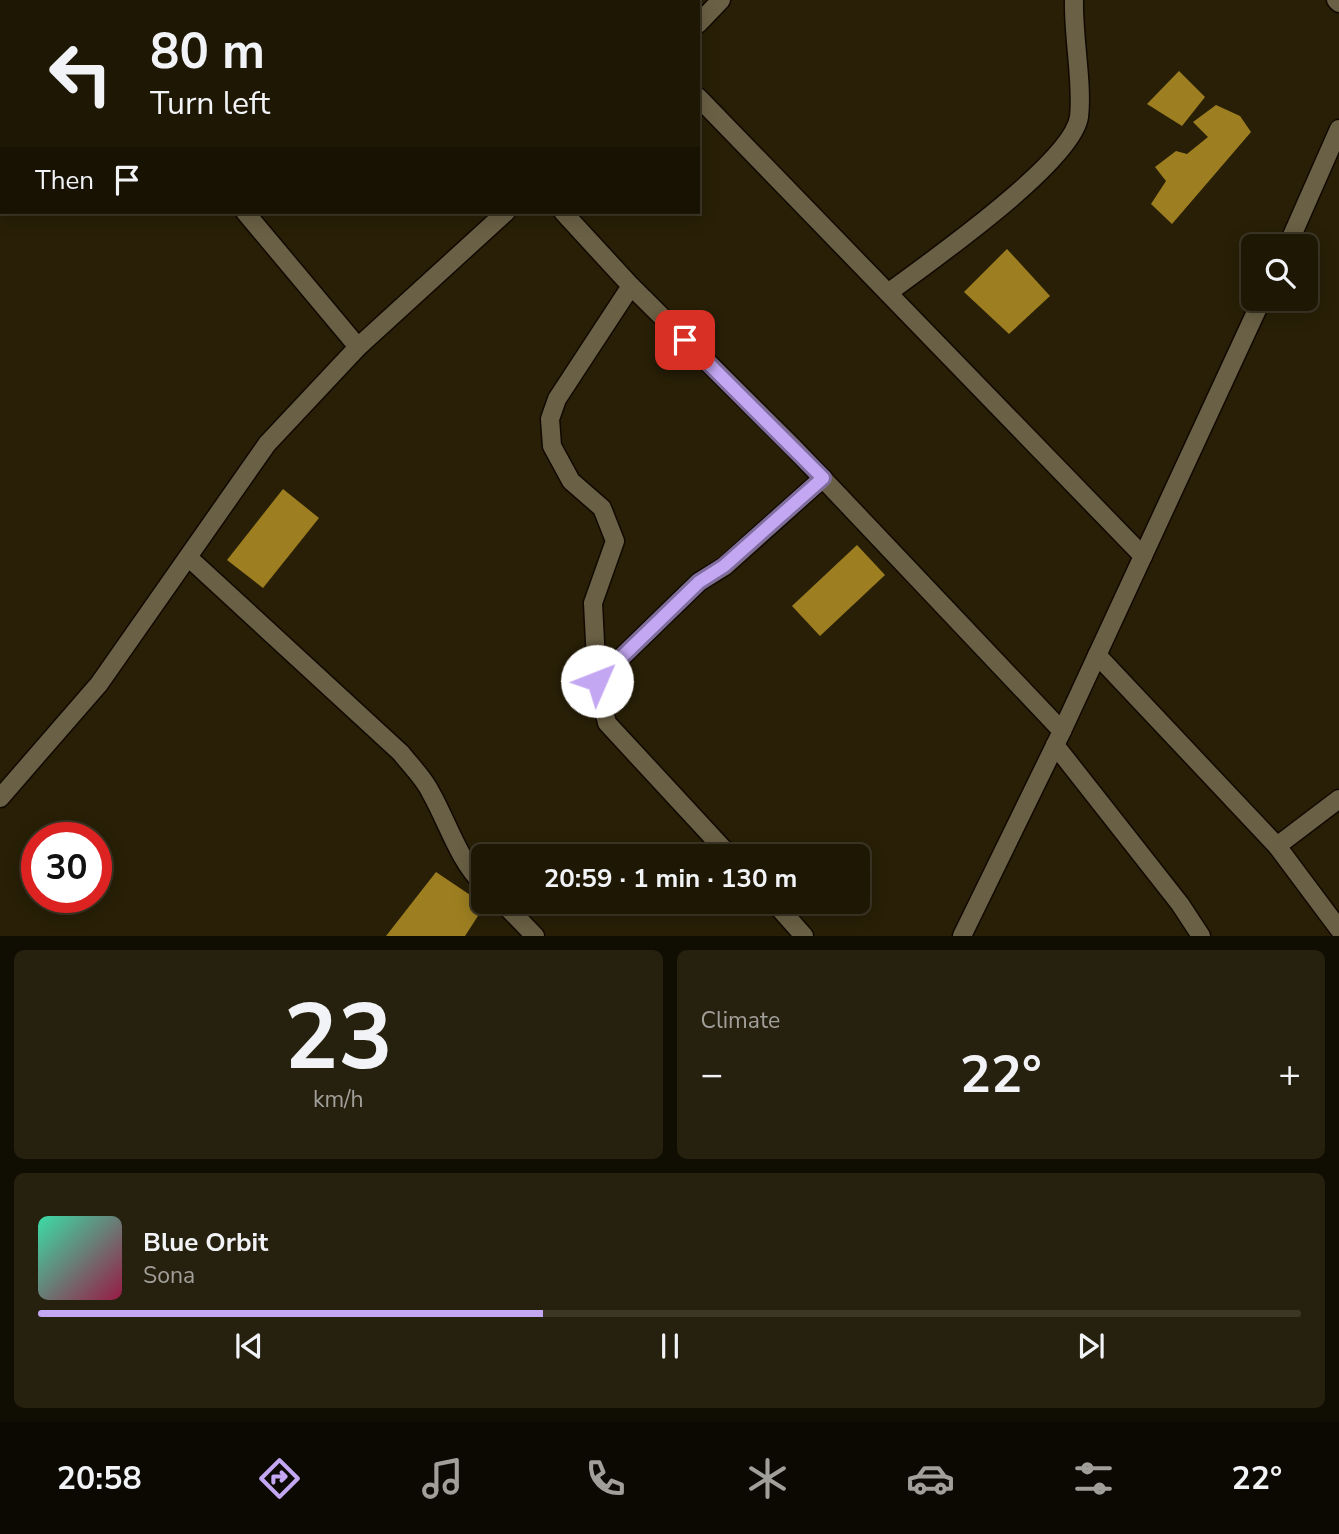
<!DOCTYPE html>
<meta charset="utf-8">
<style>
:root{--surface:#1e1704;--page:#26200e;--text:#f1f3f6;--muted:#a19f9a;--line:#3c3626;--accent:#c3a7f2}
body{margin:0;font-family:"Nunito Sans",sans-serif;background:var(--page);color:var(--text);height:100vh;display:flex;flex-direction:column;font-size:26px;white-space:nowrap}
*{box-sizing:border-box;margin:0}
p{font-size:23px;color:var(--muted)}
.icon{flex:none;width:38px;height:38px;fill:none;stroke:currentColor;stroke-width:2;stroke-linecap:round;stroke-linejoin:round}
.map{position:relative;height:936px;overflow:hidden}
.side{display:flex;flex-direction:column;gap:14px;padding:14px;background:#100d02;flex:1}
.side>*{flex:none}
.guide{position:absolute;left:0px;top:0px;width:700px;height:214px;box-shadow:0 4px 18px #0003,0 0 0 2px var(--line);background:#1e1704;color:var(--text);overflow:hidden}
.buttons{position:absolute;left:1241px;top:234px;display:grid;gap:14px}
.buttons a{display:grid;place-items:center;width:77px;height:77px;border-radius:10px;background:var(--surface);box-shadow:0 4px 18px #0003,0 0 0 2px var(--line);font-size:35px}
.speed{position:absolute;left:21px;top:822px;display:flex;gap:14px;font-size:35px;font-weight:700;text-align:center}
.speed>*{display:grid;place-content:center;width:91px;height:91px;border-radius:50%;background:var(--surface);box-shadow:0 4px 18px #0003,0 0 0 2px var(--line);line-height:1}
.speed .limit{border:10px solid #d22;background:#fff;color:#111}
.pin{position:absolute;display:grid;place-items:center;width:60px;height:60px;color:#fff;margin:-30px;border-radius:14px;box-shadow:0 4px 10px #0006}
.me{position:absolute;width:77px;margin:-38px;rotate:46deg;stroke-linejoin:round;filter:drop-shadow(0 0 5px #0008)}
.turn{display:flex;align-items:center;gap:24px;height:147px;padding:0 35px;font-size:32px}
.turn .icon{width:91px;height:91px;stroke-width:2.5}
.turn b{display:block;font-size:49px;line-height:60px}
.then{display:flex;align-items:center;height:66px;padding:0 35px;background:#0003;gap:14px;font-size:26px}
.big{font-size:52px;font-weight:700;line-height:1.1}
.side .card{flex:1;display:flex;flex-direction:column;justify-content:center;gap:10px;min-width:0;padding:0 24px;border-radius:10px;background:var(--page)}
.side .dial{align-items:center;gap:0}
.dial b{font-size:91px;line-height:1}
.song{display:flex;align-items:center;gap:21px}
.cover{width:84px;height:84px;border-radius:10px;background:linear-gradient(135deg,hsl(160 70% 55%),hsl(340 70% 35%))}
.played{height:7px;border-radius:4px;background:linear-gradient(90deg,var(--accent) 40%,var(--line) 40%)}
.keys{display:flex;justify-content:space-around;direction:ltr}
.heat{display:flex;justify-content:space-between;align-items:center;font-size:38px;direction:ltr}
.side .tiles{flex:1;display:grid;gap:14px;grid-template-columns:1fr 1fr}
.card:last-child{grid-column:span 2}
.trip{position:absolute;left:471px;top:844px;width:399px;height:70px;border-radius:10px;background:var(--surface);box-shadow:0 4px 18px #0003,0 0 0 2px var(--line);font-weight:700;line-height:70px;text-align:center}
.dock{display:flex;height:112px;justify-content:space-around;align-items:center;background:#0c0902;color:var(--muted)}
.dock .icon{width:49px;height:49px}
.dock .active{color:var(--accent)}
.dock b{font-size:32px;color:var(--text)}
.map>svg:first-child{display:block}
.building{fill:#9d7f21}
.lines{fill:none;stroke-linecap:round;stroke-linejoin:round}
.minor-casing{stroke:#110900;stroke-width:21}
.minor{stroke:#6a6045;stroke-width:18}
.route-casing{stroke:#7f6d9d;stroke-width:18}
.route{stroke:#c3a7f2;stroke-width:12}
</style>
<div class="map">
<svg width="1339" height="936" viewBox="0 0 1339 936">
<rect width="100%" height="100%" fill="#281f06"/>
<!-- building -->
<g class="building">
<path d="M1179,71L1205,97L1182,126L1147,104Z"/>
<path d="M1216,105L1240,116L1251,132L1172,224L1151,204L1166,181L1155,167L1176,151L1187,154L1208,137L1193,122Z"/>
<path d="M1007,249L1050,296L1009,334L964,292Z"/>
<path d="M283,489L319,518L263,588L227,560Z"/>
<path d="M857,545L885,575L820,636L792,606Z"/>
<path d="M436,872L485,905L465,936H386Z"/>
</g>
<g class="lines">
<defs>
<g id="minor">
<path d="M395,0L398,2"/>
<path d="M1336,0L1339,3"/>
<path d="M251,2L253,0"/>
<path d="M461,2L463,0"/>
<path d="M698,24L721,0"/>
<path d="M698,97L1143,556"/>
<path d="M0,151H2"/>
<path d="M245,212L358,347"/>
<path d="M563,212L631,286L793,447L1062,731"/>
<path d="M1287,247L1339,129"/>
<path d="M631,286L557,399L550,419L552,446L571,481L602,508L615,541L593,603L597,681L607,723L730,856"/>
<path d="M888,293C928,263 1072,163 1079,117C1083,85 1073,36 1074,0"/>
<path d="M188,557L401,753C411,766 424,778 431,793C448,823 458,859 483,884"/>
<path d="M1097,655L1277,846L1339,929"/>
<path d="M597,681L699,582L725,566L823,478"/>
<path d="M1055,745L1180,904L1201,936"/>
<path d="M0,798L99,684L267,444L358,347L506,212"/>
<path d="M1277,846L1339,799"/>
<path d="M501,901L535,936"/>
<path d="M773,901L804,936"/>
<path d="M962,936L1062,731L1262,299"/>
</g>
</defs>
<!-- minor casing -->
<use href="#minor" class="minor-casing"/>
<!-- minor -->
<use href="#minor" class="minor"/>
</g>
<g class="lines">
<defs>
<path id="route" d="M597,681L699,582L724,566L823,478L685,340"/>
</defs>
<!-- route casing -->
<use href="#route" class="route-casing"/>
<!-- route -->
<use href="#route" class="route"/>
</g>
</svg>
<div class="buttons">
<a><svg class="icon" aria-label="search" viewBox="0 0 24 24"><circle cx="10" cy="10" r="6"/><path d="M15 15l6 6"/></svg></a>
</div>
<div class="speed"><div class="limit">30</div></div>
<div class="pin" style="left:685px;top:340px;background:#d93025"><svg class="icon" aria-label="arrive" viewBox="0 0 24 24"><path d="M6 21V4h12l-3 4 3 4H6"/></svg></div>
<svg class="me" style="left:597px;top:681px" viewBox="-20 -20 40 40"><circle r="19" fill="#fff"/><path d="M0-13L10 11 0 6-10 11z" fill="#c3a7f2"/></svg>
<div class="trip">20:59 · 1 min · 130 m</div>
<div class="guide">
<div class="turn"><svg class="icon" aria-label="left" viewBox="0 0 24 24"><path d="M17 20v-9H6M10 6l-5 5 5 5"/></svg><div><b>80 m</b>Turn left</div></div>
<div class="then">Then<svg class="icon" aria-label="arrive" viewBox="0 0 24 24"><path d="M6 21V4h12l-3 4 3 4H6"/></svg></div>
</div>
</div>
<section class="side">
<div class="tiles">
<div class="card dial"><b>23</b><p>km/h</p></div>
<div class="card"><p>Climate</p>
<div class="heat"><a>−</a><b class="big">22°</b><a>+</a></div>
</div>
<div class="card">
<div class="song"><i class="cover"></i><div><b>Blue Orbit</b><p>Sona</p></div></div>
<div class="played"></div>
<div class="keys"><svg class="icon" aria-label="previous" viewBox="0 0 24 24"><path d="M18 5L8 12l10 7zM5 5v14"/></svg><svg class="icon" aria-label="pause" viewBox="0 0 24 24"><path d="M8 5v14M16 5v14"/></svg><svg class="icon" aria-label="next" viewBox="0 0 24 24"><path d="M6 5l10 7-10 7zM19 5v14"/></svg></div>
</div>
</div>
</section>
<nav class="dock">
<b>20:58</b>
<svg class="icon active" aria-label="directions" viewBox="0 0 24 24"><path d="M12 3l9 9-9 9-9-9zM9 14v-3h6M13 9l2 2-2 2"/></svg>
<svg class="icon" aria-label="music" viewBox="0 0 24 24"><path d="M9 18V5l10-2v13"/><circle cx="6" cy="18" r="3"/><circle cx="16" cy="16" r="3"/></svg>
<svg class="icon" aria-label="phone" viewBox="0 0 24 24"><path d="M5 4h4l2 5-3 2q2 4 5 5l2-3 5 2v4C11 20 4 13 5 4z"/></svg>
<svg class="icon" aria-label="climate" viewBox="0 0 24 24"><path d="M12 3v18M4 7l16 10M4 17L20 7"/></svg>
<svg class="icon" aria-label="car" viewBox="0 0 24 24"><path d="M5 17H2v-5l4-1 3-4h7l3 4 3 1v5h-3M9 17h6M6 11h13"/><circle cx="7" cy="17" r="2"/><circle cx="17" cy="17" r="2"/></svg>
<svg class="icon" aria-label="filters" viewBox="0 0 24 24"><path d="M4 7h16M4 17h16"/><circle cx="9" cy="7" r="2"/><circle cx="15" cy="17" r="2"/></svg>
<b>22°</b>
</nav>
